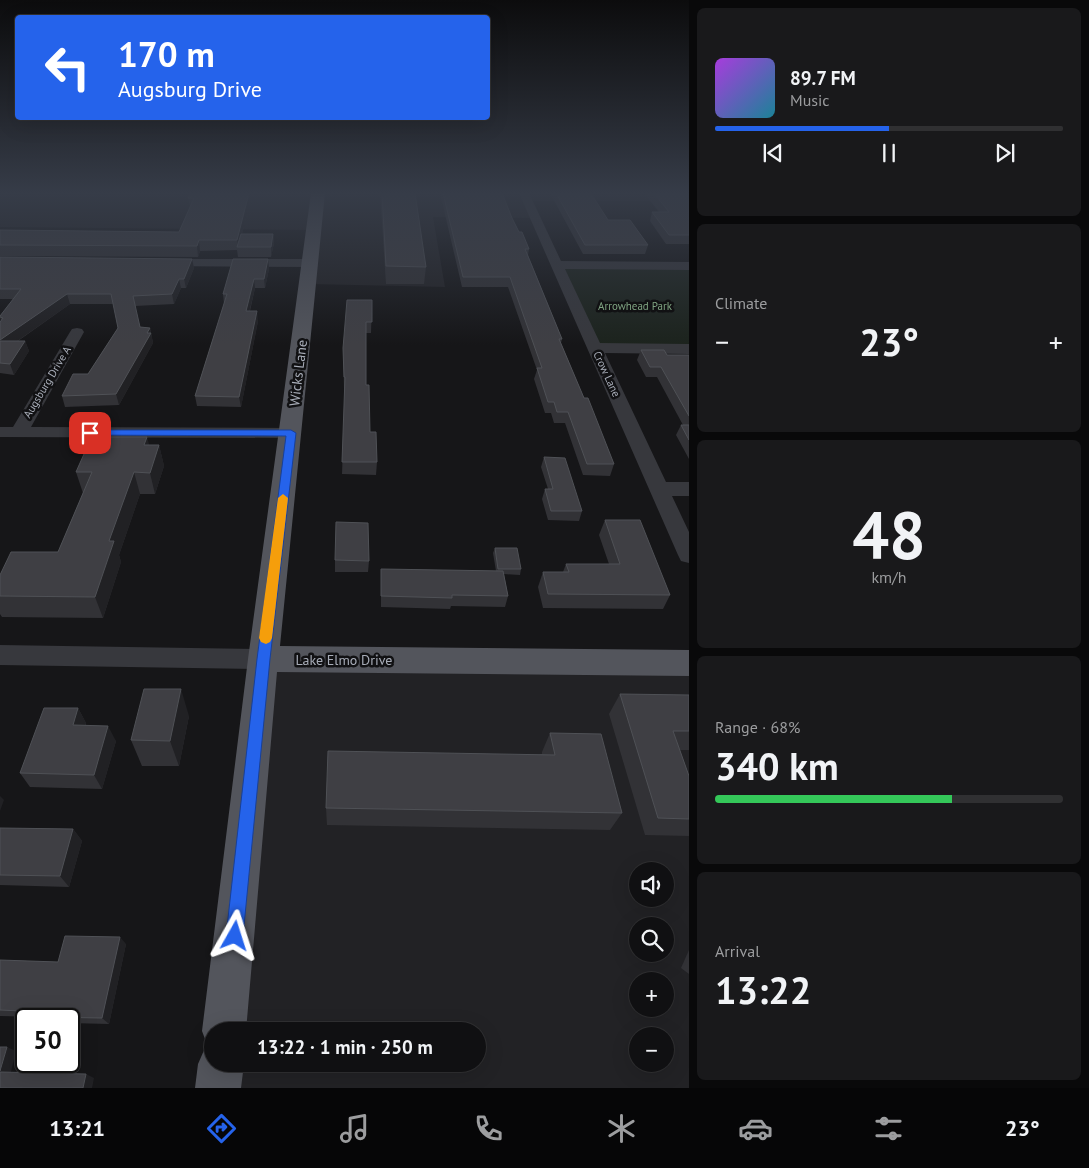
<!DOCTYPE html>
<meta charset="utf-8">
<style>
:root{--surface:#101012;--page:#19191b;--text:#f1f3f6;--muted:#9c9d9f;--line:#303032;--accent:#2563eb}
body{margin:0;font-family:"PT Sans",sans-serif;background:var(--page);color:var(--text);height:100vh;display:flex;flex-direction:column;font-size:19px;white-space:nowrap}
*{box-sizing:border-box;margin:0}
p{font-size:16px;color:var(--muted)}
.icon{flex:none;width:28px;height:28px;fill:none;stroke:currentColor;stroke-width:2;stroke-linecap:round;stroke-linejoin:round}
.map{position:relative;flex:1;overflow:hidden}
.panel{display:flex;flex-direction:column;gap:8px;padding:8px;background:#09090a;width:400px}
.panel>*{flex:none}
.hud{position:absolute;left:15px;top:15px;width:475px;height:105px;border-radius:5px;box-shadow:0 5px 20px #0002,0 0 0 1px var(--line);background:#2563eb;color:#fff;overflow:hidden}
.controls{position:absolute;left:629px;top:862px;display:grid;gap:10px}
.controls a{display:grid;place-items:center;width:45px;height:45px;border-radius:50%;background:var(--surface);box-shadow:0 5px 20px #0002,0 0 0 1px var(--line);font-size:25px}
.speed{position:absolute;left:15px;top:1008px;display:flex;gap:10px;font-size:25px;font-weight:700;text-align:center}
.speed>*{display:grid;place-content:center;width:65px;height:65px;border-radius:50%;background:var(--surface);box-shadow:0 5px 20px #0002,0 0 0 1px var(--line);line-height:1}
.speed .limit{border:2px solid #111;border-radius:8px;background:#fff;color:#111}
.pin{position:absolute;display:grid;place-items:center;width:42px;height:42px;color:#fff;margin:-21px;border-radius:10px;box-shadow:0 2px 8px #0006}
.me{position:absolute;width:55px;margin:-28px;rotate:6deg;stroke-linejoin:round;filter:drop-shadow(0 0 4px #0008)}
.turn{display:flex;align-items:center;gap:18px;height:105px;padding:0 20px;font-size:22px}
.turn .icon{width:65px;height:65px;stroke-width:2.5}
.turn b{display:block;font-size:35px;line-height:42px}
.big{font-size:38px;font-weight:800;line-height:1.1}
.panel .tile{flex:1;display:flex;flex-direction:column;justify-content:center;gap:8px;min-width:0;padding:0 18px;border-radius:8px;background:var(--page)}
.panel .dial{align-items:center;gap:0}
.dial b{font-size:65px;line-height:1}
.song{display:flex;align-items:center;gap:15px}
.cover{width:60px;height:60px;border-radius:8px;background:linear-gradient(135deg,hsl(280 70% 55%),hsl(190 70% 35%))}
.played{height:5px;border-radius:2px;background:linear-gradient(90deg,var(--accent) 50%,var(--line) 50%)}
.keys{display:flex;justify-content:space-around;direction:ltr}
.heat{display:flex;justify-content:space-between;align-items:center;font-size:28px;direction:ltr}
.charge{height:8px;border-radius:4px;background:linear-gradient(90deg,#34c759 68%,var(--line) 0)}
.trip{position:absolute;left:204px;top:1022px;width:282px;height:50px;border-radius:25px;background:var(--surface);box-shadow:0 5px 20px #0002,0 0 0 1px var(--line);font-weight:800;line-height:50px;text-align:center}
.menu{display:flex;height:80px;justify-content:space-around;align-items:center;background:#060607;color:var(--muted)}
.menu .icon{width:35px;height:35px}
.menu .selected{color:var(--accent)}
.menu b{font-size:22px;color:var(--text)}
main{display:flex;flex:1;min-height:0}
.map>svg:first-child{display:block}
.built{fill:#222225;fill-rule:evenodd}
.green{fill:#1c231d}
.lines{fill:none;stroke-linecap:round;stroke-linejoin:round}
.minor{fill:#37383d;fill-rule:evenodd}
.major{fill:#53555c;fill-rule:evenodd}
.wall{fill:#323236}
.shaded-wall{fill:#212124}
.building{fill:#3f3f44;stroke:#4f5156}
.route{fill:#2563eb;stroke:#184099}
.slow{fill:#f59e0b}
.labels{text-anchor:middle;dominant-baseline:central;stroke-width:5;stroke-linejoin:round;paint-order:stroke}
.far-park-label{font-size:11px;fill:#7fa381;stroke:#111113}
.far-street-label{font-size:11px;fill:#a8adb8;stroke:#111113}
.street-label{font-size:14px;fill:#a8adb8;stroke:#111113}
</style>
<main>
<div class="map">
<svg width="689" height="1088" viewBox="0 0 689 1088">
<rect width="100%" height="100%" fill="#161618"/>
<!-- built -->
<g class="built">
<path d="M0,193H689V201H528L535,218L433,217L445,287L308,284L313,230L0,227Z"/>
<path d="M263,659L689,661V1088H216L219,1064H478V1031H223ZM638,871H665V899H638ZM638,926H665V954H638ZM638,981H665V1009H638ZM638,1036H665V1064H638Z"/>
</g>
<!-- green -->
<path class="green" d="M562,265L689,267V347L600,345Z"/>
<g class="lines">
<!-- minor -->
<g class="minor">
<path d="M519,193H529L561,261L689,262V270L565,269L600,343L689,344V354L605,353L666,482H689V496H672L689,532V563L681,561L678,555Z"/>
<path d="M164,259H311L317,263L311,267L159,266L158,263L159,260Z"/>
<path d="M77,328L82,329L84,332L31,427L291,428L297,429L300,433L297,437L291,438L0,437V427H13L70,332L72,329Z"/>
<path d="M0,645L263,649L272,652L275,659L272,666L263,669L0,665Z"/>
</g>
<!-- major -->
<path class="major" d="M311,193H325L280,646L689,650V676L277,672L246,1031H212V1064H244L241,1088H195L198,1064L205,1048L208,1047L202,1031L248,659Z"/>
</g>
<!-- wall -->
<g class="wall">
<path d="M191,193H252L242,234H273L274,243L271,257H238L237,250L200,251L198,257L0,256V230L179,232L190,207L188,198Z"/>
<path d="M380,193H415L426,267L424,284H386Z"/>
<path d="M440,193H502L512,218L519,232L529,249L528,255L562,339L561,343L584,398L614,464L610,476L583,475L565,423H554L551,413H545L534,379L537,370L508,287H462Z"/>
<path d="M550,193H576L577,195L608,220L648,245L645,254H583Z"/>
<path d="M644,193H689V244H666L650,221L652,212H659Z"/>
<path d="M0,257L192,259L194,268L186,288H181L174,304L135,306L140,327L150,328L153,343L119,405L65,407L62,396L88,374L118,328L113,304H70L18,341H25L29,351L14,375L0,373V322L1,321L0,316L13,299H0Z"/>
<path d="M268,259L269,269L265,288H255L250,311L258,321L241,407L197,406L195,396L224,304L223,294Z"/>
<path d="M372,300L371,333H366V385L370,432L377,462L376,475L342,474L345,389H344L343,348Z"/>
<path d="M641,350L667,355H689V459L676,435L681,425H683L657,377H646L637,360Z"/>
<path d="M149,445H159L164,466L155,494H140L119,555L121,562L103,618L2,617L0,614V575L58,552L83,493L76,472Z"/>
<path d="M544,457L582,511L579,521L548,520L542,499L545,489H548L541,467Z"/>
<path d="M605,520L670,595L663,609L543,608L538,587L543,572H563L566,564H609L599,535Z"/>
<path d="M495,548L521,569L520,575L504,574L508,596L505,607L451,606L450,609L381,607V569L496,571L493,553Z"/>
<path d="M335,560L369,561L368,572H335Z"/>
<path d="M620,694L689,695V750H680L689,776V836L645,835L609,714Z"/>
<path d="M78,708L86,723V725L116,741L102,789L30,787L20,773Z"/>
<path d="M189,716L179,766H142L131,740Z"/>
<path d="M550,733L622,813L610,830L327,825L326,808L542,754V752Z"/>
<path d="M0,828L73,829L82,841L69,887L0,885Z"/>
<path d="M126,944L109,1024L69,1023V1019H45L43,1017L0,1016V960L58,962Z"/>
<path d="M689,950V974L681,968Z"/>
</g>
<!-- shaded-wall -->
<g class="shaded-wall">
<path d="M249,193H252L239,247H238L237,240Z"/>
<path d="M273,234L274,243L271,257V247Z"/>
<path d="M199,240L200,251L198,257L197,246Z"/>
<path d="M192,259L194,268L186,288L184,279Z"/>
<path d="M268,259L269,269L265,288L264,279Z"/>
<path d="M179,279L181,288L174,304L172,294Z"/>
<path d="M254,279L255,288L247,321L246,311Z"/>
<path d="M67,294L70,304L3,351L0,340Z"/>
<path d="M257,311L258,321L241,407L239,397Z"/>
<path d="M150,328L153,343L119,405L116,394Z"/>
<path d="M25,341L29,351L14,375L10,364Z"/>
<path d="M147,437L153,458L144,445Z"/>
<path d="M159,445L164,466L155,494L150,473Z"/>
<path d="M134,472L140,494L119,555L121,562L103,618L95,597L109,541Z"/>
<path d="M181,689L189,716L179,766L170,741Z"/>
<path d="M78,708L86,723L81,740L73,725Z"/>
<path d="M108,726L116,741L102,789L94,775Z"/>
<path d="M0,796L4,800L0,811Z"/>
<path d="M73,829L82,841L69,887L60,876Z"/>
<path d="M120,937L126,944L109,1024L102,1018Z"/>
<path d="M7,1047L16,1051L10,1076L0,1073Z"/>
<path d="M86,1074L94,1078L92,1088H83Z"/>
</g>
<!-- building -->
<g class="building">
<path d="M191,193H249L237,240H199L197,246L0,245V230L179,232L194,198H188Z"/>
<path d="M382,193H415L426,267L386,266Z"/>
<path d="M443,193H502L512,218L519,232H522L529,249H525L562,339H559L584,398H588L614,464H587L568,412H557L554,402H548L537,368H542L510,277H463Z"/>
<path d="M556,193H576L577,195H592L608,220H630L648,245H585Z"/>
<path d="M654,193H689V235H669L652,212H669Z"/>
<path d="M241,234H273L271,247H237Z"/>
<path d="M0,257L192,259L184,279H179L172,294L133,296L140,327L150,328L147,333H151L116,394L62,396L73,374H88L118,328L111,294H67L0,340V322L3,318L0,317V316L21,289H0Z"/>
<path d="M233,259H268L264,279H254L246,311H257L239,397L195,396L227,294H223Z"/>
<path d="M347,300H372V322H366V385H369L370,432H376L377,462H342L345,377H344L343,348Z"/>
<path d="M0,341H25L10,364L0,363Z"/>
<path d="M641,350H664L667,355H689V416L661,367H650Z"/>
<path d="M681,425H689V440Z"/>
<path d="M105,437H147L144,445H159L150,473L134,472L109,541H114L95,597L0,596V575L11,552H58L92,472H76L88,445H102Z"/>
<path d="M544,457L565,458L582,511H551L545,489H553Z"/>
<path d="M605,520H640L670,595L548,594L543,572H569L566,564H620Z"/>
<path d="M336,522L368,523L369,561L335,560Z"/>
<path d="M495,548H517L521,569H498Z"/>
<path d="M381,569L503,571L508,596L452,595V598L381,596Z"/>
<path d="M144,689H181L170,741L131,740Z"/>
<path d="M620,694L689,695V731H673L689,776V819L658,818Z"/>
<path d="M44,708H78L73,725L108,726L94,775L20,773Z"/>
<path d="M550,733L601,734L622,813L326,808L328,751L555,755Z"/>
<path d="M0,828L73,829L60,876L0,875Z"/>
<path d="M65,936L120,937L102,1018L43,1017L44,1012L0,1010V960L58,962Z"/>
<path d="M0,1047H7L0,1071Z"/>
<path d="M0,1072L86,1074L83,1088H0Z"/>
</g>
<!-- sky -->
<linearGradient id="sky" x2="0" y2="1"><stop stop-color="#0c0c0d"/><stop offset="0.56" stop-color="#363c48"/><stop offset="1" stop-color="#363c48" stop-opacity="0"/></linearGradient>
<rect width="689" height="345" fill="url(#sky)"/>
<!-- route -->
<path class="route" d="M90,430H291L296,433L270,659L243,936L241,942L235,945L228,942L226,936L257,659L286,436L86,435V431Z"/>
<!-- slow -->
<path class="slow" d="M283,494L288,498L272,638L270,642L266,644L261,642L259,638L278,498Z"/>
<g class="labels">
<!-- far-park labels -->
<g class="far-park-label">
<text x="635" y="306">Arrowhead Park</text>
</g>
<!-- far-street labels -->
<g class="far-street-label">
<text transform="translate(607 374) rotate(65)">Crow Lane</text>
<text transform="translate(47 382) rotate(-59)">Augsburg Drive A</text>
</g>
<!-- street labels -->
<g class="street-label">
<text transform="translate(298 373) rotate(-83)">Wicks Lane</text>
<text x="344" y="660">Lake Elmo Drive</text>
</g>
</g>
</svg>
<div class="controls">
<a><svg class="icon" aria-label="sound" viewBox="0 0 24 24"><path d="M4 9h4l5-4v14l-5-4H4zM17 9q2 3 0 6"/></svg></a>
<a><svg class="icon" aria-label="search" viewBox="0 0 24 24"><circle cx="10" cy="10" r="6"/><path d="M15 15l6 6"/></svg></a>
<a>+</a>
<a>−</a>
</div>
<div class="speed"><div class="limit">50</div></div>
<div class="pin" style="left:90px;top:433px;background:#d93025"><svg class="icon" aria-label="arrive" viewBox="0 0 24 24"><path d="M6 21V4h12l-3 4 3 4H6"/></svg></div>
<svg class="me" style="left:235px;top:936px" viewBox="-20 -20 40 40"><path d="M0-17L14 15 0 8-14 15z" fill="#2563eb" stroke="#fff" stroke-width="4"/></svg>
<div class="trip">13:22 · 1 min · 250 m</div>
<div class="hud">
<div class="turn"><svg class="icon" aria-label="left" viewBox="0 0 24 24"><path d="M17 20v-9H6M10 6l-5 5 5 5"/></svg><div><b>170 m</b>Augsburg Drive</div></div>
</div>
</div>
<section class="panel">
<div class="tile">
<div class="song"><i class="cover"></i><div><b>89.7 FM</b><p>Music</p></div></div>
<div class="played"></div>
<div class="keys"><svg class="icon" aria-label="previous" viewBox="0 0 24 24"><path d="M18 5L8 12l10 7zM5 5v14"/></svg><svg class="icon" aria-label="pause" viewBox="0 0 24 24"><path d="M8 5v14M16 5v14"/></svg><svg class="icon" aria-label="next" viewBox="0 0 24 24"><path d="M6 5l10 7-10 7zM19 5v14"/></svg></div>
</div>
<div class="tile"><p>Climate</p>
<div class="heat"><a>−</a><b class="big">23°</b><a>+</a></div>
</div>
<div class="tile dial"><b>48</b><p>km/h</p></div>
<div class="tile"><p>Range · 68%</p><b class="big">340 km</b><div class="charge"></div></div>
<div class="tile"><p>Arrival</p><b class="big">13:22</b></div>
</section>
</main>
<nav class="menu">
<b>13:21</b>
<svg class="icon selected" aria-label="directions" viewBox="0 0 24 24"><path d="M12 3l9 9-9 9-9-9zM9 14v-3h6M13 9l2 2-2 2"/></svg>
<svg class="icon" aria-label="music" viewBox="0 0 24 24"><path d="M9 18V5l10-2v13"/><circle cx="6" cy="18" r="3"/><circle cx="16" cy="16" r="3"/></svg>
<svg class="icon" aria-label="phone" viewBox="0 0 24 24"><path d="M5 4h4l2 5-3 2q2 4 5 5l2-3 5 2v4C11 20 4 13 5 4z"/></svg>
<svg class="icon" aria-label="climate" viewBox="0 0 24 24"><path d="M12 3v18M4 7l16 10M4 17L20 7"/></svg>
<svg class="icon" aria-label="car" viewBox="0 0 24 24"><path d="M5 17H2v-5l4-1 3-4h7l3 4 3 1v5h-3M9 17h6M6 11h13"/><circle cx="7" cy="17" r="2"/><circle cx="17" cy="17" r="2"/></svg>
<svg class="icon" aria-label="filters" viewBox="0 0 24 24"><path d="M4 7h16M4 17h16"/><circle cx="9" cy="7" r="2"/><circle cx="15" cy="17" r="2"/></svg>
<b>23°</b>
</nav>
